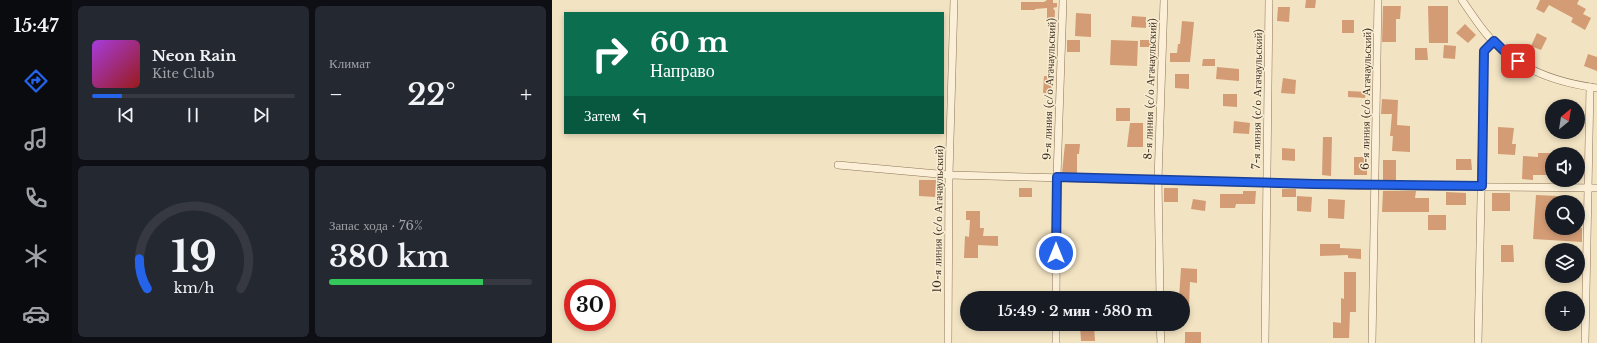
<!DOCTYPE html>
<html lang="ru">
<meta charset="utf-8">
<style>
:root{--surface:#171b24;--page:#242831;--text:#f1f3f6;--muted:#9ea1a6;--line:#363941;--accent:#2563eb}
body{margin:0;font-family:"Libre Baskerville",serif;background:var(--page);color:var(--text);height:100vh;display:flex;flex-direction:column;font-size:15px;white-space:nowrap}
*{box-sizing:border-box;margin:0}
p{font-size:13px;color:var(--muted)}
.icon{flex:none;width:22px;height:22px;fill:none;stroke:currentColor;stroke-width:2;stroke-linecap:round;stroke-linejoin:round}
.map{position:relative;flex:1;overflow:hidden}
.sheet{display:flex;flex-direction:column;gap:6px;padding:6px;background:#0d0f14;width:480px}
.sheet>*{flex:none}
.guide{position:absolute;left:12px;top:12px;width:380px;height:122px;border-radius:0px;box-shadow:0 2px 6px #0003;background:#0b6e4f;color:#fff;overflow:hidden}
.needle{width:26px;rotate:30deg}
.controls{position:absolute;left:993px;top:99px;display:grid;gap:8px}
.controls a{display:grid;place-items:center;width:40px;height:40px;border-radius:50%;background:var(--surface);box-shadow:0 2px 6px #0003;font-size:20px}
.speed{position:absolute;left:12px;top:279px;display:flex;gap:8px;font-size:20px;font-weight:700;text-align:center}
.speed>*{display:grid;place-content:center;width:52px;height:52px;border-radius:50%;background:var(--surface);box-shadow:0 2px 6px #0003;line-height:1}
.speed .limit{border:6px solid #d22;background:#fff;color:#111}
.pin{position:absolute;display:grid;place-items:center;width:34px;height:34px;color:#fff;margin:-17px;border-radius:8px;box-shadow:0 2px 6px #0006}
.me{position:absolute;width:44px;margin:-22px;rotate:0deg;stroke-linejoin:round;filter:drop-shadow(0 0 3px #0008)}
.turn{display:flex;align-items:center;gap:14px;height:84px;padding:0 20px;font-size:18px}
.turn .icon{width:52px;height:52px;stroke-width:2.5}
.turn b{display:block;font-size:28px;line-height:34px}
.then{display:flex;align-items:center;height:38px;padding:0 20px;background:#0003;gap:8px;font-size:15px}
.big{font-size:30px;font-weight:600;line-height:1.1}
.sheet .tile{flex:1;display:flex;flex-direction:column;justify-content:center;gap:6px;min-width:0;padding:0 14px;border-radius:6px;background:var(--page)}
.sheet .dial{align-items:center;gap:0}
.dial svg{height:104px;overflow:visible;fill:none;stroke:var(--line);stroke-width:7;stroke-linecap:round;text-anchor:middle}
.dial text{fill:var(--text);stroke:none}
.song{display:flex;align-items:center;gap:12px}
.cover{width:48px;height:48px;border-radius:6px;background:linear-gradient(135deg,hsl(280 70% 55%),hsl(0 70% 35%))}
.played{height:4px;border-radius:2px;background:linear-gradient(90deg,var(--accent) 15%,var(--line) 15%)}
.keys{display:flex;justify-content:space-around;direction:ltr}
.heat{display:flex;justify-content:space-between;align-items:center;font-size:22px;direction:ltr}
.charge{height:6px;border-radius:3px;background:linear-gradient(90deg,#34c759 76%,var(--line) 0)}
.sheet .tiles{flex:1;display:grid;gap:6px;grid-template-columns:repeat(2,1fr)}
.trip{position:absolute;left:408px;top:291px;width:230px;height:40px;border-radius:20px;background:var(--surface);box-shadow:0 2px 6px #0003;font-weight:600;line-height:40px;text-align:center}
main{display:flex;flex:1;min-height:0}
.tabs{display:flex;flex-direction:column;width:72px;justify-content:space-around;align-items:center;background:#090b0e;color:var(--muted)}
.tabs .icon{width:28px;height:28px}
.tabs .active{color:var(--accent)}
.tabs b{font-size:18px;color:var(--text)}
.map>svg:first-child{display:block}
.building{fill:#d39c75}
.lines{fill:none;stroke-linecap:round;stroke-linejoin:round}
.street-casing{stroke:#8d7458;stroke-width:8}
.street{stroke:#fbf0d7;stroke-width:7}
.route-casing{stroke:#184099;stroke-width:10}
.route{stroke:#2563eb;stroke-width:7}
.labels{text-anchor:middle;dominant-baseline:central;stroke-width:3;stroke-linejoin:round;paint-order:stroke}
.street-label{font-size:11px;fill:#3c2c1d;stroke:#f8edd3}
</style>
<main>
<nav class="tabs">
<b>15:47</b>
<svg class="icon active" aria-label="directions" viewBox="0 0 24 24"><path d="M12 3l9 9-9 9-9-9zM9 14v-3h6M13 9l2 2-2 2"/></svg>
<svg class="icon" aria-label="music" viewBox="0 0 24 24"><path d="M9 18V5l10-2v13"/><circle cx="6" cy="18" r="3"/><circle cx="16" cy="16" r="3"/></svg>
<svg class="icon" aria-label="phone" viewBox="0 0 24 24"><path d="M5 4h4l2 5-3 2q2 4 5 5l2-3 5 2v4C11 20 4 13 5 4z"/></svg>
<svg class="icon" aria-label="climate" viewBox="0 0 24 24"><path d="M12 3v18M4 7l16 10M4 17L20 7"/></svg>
<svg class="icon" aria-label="car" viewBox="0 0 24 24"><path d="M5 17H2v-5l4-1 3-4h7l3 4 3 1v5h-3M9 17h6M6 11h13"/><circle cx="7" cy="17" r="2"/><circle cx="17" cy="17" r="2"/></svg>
</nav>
<section class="sheet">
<div class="tiles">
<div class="tile">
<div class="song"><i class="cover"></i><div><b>Neon Rain</b><p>Kite Club</p></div></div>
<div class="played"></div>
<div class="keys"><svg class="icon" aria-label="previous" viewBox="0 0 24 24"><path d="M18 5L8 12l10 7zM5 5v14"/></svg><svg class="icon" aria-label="pause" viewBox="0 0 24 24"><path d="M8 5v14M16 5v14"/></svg><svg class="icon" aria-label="next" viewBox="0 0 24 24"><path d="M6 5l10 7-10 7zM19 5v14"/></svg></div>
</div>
<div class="tile"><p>Климат</p>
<div class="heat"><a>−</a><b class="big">22°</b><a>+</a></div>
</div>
<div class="tile dial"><svg viewBox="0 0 100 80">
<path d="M14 69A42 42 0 1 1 86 69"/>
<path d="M14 69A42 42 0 0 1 8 46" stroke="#2563eb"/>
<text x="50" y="56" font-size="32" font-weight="700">19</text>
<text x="50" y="72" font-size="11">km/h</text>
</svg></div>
<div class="tile"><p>Запас хода · 76%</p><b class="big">380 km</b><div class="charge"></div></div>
</div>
</section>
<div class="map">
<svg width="1045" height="343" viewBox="0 0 1045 343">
<rect width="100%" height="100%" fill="#f2e3c2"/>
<!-- building -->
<g class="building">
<path d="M495,0H501V3H505V7L501,8L503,11L502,27L495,26V8L483,9V10H469V2H492Z"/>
<path d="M754,0H764L763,8H753Z"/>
<path d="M988,0H1027L1025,4L1034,9L1031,14L1039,18L1033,30L1019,22L1021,18L997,5L992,13L984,9Z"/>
<path d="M831,6H849L848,19H844V42H830Z"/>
<path d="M876,6H896V43H877Z"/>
<path d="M726,7H738L737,22L725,21Z"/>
<path d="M524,13L539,14V37L523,36Z"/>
<path d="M580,16L594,17V28L579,27Z"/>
<rect x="790" y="20" width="12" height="13"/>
<path d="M630,21L642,22L638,62H618V53H625L626,44H628Z"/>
<path d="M913,24L924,35L916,43L904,33Z"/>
<path d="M985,33L995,38L989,50L979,46Z"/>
<rect x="515" y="40" width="13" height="12"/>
<path d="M559,40L586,41L585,66L558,65Z"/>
<path d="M588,40H604L605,47H588Z"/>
<path d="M892,45L904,46L903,59L891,58Z"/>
<path d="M863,48H875L876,60H863Z"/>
<path d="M1036,54L1045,57V71L1032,66Z"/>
<path d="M651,59H663V66H650Z"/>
<path d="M665,67L687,69V81L664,79Z"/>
<path d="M623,74H637V89L623,88Z"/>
<path d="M492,76L500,77L499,94L491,93Z"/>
<path d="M731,78L744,80L743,94L729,93Z"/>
<path d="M796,91L814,92L813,98L796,97Z"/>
<path d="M671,94H685V107L671,106Z"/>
<path d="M830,99L846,100L845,125L858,126V152L840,151L841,136H838L840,114H829Z"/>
<rect x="564" y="108" width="14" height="13"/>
<path d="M682,121L698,123L697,134L681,133Z"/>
<path d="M578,123H591V147H575Z"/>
<path d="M946,127L962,128L960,144H964L963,155L946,154Z"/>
<path d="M771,137H780L779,176L770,175Z"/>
<path d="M513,144H528L527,154H525V173H510Z"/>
<path d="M730,148L743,149V161L730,160Z"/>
<path d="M986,153H1000V175H981V180L970,179L971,156L986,157Z"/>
<rect x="802" y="157" width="13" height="18"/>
<path d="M904,159H919L920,170H904Z"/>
<rect x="831" y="160" width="13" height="21"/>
<path d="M367,180H384L383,197L367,196Z"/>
<rect x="467" y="188" width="13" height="9"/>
<rect x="612" y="188" width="14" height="14"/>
<rect x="730" y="189" width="14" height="8"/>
<path d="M691,191H704L703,204H684L683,208H668V194H691Z"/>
<path d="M831,191H864L863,198H877V212H830Z"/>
<path d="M894,192L914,193V205H894Z"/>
<rect x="940" y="193" width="18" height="18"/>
<path d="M984,195L1005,196L1004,202H1000V228H1030V242L981,239Z"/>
<path d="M745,196L760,197L759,212L745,211Z"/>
<path d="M641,199L654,201L653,211L639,209Z"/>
<path d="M776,199L793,200L792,219L776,218Z"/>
<path d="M414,211H428V228H432L431,236H446V246L426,245V258H412L413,236L417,237L418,220H414Z"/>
<rect x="876" y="215" width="18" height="15"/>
<path d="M768,244H788V248L809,249V259L796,258V255L768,256Z"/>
<path d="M949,245H961L962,262H949Z"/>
<rect x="509" y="250" width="14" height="11"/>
<path d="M629,268L645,269V283L638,282L637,306H631V298H627Z"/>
<path d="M792,272H804V312H798L797,338H781V322L789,323V298L792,299Z"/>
<path d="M528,325H542L543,341H529Z"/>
<rect x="633" y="332" width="16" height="11"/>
</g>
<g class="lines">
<defs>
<g id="street">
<path d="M910,0C923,19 937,41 956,55C981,74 1014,84 1045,88"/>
<path d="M286,165L397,175L824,186L1045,188"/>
<path d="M504,298L505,177L511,0"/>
<path d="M608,298L606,180L612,0"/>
<path d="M608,324L609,343"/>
<path d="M396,343L397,175L402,0"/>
<path d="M504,343V324"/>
<path d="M713,343L717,0"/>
<path d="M820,343L826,0"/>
<path d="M926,343L932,51L942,41"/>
<path d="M1033,343L1038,87"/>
</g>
</defs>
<!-- street casing -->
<use href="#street" class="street-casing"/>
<!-- street -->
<use href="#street" class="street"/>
</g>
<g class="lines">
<defs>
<path id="route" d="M504,253L505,177L762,184L930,186L932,51L942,41L955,54L966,61"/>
</defs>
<!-- route casing -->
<use href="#route" class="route-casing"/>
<!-- route -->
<use href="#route" class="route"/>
</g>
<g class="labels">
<!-- street labels -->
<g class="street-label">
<text transform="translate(497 89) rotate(-88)">9-я линия (с/о Агачаульский)</text>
<text transform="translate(598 89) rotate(-88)">8-я линия (с/о Агачаульский)</text>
<text transform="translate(705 99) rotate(-89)">7-я линия (с/о Агачаульский)</text>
<text transform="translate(814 99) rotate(-89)">6-я линия (с/о Агачаульский)</text>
<text transform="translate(386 219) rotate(-89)">10-я линия (с/о Агачаульский)</text>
</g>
</g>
</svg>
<div class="controls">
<a><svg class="needle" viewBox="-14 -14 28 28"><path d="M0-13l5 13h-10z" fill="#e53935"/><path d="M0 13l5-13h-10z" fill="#9ea1a6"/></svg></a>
<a><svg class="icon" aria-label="sound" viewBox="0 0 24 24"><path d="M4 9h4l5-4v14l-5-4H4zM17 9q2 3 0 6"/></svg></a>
<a><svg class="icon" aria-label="search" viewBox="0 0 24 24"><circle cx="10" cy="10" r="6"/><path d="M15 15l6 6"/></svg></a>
<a><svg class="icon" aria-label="layers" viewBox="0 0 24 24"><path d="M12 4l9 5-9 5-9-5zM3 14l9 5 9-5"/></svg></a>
<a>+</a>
</div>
<div class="speed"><div class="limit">30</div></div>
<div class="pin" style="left:966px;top:61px;background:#d93025"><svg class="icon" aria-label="arrive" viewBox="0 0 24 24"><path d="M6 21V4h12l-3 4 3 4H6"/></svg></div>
<svg class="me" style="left:504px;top:253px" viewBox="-20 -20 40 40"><circle r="17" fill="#2563eb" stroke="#fff" stroke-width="3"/><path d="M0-11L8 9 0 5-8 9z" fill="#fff"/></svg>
<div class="trip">15:49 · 2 мин · 580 m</div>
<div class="guide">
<div class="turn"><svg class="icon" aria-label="right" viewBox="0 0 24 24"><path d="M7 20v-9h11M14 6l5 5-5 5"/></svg><div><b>60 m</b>Направо</div></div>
<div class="then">Затем<svg class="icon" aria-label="left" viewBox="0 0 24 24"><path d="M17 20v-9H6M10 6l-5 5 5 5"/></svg></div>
</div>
</div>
</main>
